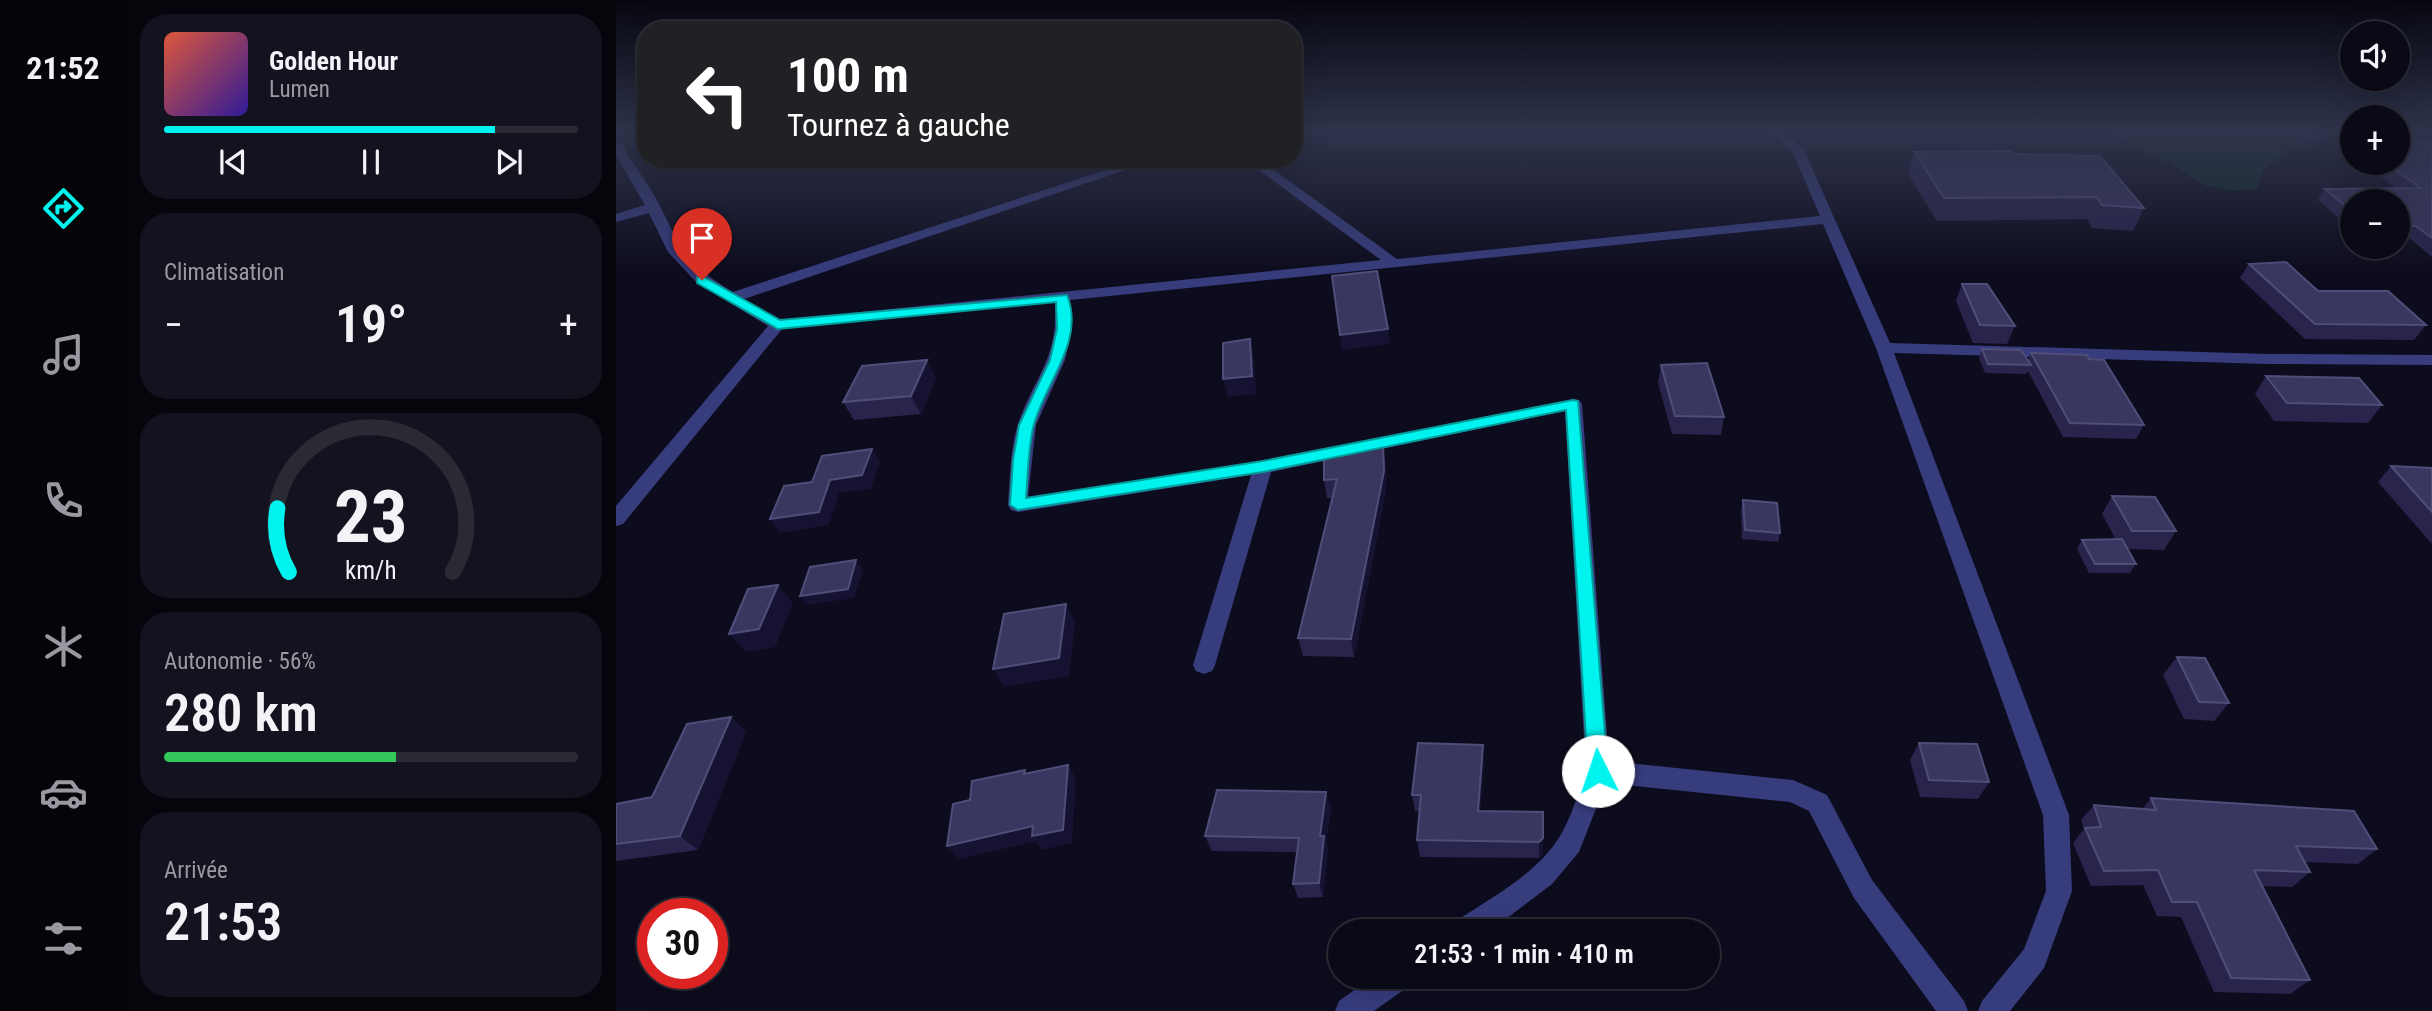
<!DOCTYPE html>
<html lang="fr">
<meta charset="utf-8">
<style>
:root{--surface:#0a0916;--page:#13121f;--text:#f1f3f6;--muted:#999aa1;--line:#2a2a35;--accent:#01f3ef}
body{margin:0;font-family:"Roboto Condensed",sans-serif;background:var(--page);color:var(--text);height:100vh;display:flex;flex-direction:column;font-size:26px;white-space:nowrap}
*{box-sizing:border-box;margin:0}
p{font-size:23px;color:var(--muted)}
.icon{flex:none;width:38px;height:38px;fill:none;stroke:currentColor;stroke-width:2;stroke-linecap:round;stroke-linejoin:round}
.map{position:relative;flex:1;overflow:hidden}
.side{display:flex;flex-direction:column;gap:14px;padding:14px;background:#06050c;width:490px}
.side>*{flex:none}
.banner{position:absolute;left:21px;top:21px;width:665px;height:147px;border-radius:28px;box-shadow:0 7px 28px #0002,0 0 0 2px var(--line);background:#202124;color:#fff;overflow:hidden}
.fabs{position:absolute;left:1724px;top:21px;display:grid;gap:14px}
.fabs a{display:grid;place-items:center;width:70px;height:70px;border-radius:50%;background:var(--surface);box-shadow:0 7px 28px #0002,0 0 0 2px var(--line);font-size:35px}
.speed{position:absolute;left:21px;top:898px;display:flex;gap:14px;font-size:35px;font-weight:700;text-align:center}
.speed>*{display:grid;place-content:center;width:91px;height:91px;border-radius:50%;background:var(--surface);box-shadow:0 7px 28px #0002,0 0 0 2px var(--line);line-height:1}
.speed .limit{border:10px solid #d22;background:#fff;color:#111}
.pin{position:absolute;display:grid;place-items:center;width:60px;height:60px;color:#fff;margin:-72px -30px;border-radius:50% 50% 50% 0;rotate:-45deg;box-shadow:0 0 7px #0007}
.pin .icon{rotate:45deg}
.me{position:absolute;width:77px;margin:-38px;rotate:356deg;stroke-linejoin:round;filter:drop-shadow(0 0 5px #0008)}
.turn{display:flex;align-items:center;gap:24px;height:147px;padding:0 35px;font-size:32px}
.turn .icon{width:91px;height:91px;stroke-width:2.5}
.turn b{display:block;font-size:49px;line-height:60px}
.big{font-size:52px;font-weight:600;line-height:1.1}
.side .widget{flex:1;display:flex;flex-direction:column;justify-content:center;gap:10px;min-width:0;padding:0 24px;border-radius:28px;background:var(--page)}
.side .dial{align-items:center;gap:0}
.dial svg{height:182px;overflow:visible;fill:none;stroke:var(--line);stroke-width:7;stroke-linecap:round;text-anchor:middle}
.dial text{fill:var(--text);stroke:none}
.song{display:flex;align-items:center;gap:21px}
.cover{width:84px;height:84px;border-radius:10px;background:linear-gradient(135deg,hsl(10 70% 55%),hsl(250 70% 35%))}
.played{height:7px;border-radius:4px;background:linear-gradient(90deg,var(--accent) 80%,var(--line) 80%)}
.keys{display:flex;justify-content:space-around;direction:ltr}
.heat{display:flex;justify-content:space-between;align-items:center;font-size:38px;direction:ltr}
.charge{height:10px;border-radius:5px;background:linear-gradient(90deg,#34c759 56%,var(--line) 0)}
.trip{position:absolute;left:712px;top:919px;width:392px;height:70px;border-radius:35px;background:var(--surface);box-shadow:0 7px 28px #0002,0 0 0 2px var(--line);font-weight:600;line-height:70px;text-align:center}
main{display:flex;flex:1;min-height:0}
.dock{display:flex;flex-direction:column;width:126px;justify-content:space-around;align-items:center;background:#040409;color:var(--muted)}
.dock .icon{width:49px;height:49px}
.dock .selected{color:var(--accent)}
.dock b{font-size:32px;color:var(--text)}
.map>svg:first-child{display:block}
.green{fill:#0f2824}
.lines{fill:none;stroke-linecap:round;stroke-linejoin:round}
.minor{fill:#373c7d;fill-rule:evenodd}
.wall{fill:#28244c}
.shaded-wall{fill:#161332}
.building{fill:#393660;stroke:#504d79;stroke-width:2}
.route{fill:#01f3ef;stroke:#019e9b;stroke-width:2}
</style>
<main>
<nav class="dock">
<b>21:52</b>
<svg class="icon selected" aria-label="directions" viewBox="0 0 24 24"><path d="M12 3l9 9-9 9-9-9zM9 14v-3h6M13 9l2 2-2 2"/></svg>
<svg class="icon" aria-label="music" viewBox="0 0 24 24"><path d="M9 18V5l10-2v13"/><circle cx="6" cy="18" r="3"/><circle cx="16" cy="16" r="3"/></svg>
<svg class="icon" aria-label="phone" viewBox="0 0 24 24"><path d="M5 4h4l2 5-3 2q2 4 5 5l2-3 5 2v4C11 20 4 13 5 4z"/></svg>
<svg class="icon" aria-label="climate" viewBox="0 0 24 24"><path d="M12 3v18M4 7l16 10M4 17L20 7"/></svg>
<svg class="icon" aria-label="car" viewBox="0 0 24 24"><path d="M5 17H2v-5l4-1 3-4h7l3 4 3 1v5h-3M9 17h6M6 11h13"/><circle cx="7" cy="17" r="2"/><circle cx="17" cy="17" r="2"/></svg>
<svg class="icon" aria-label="filters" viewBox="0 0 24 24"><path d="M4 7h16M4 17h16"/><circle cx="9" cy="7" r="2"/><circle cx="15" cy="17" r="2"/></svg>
</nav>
<section class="side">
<div class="widget">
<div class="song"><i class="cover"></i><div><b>Golden Hour</b><p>Lumen</p></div></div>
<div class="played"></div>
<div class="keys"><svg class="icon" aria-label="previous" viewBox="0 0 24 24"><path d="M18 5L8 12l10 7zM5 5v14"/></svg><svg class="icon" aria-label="pause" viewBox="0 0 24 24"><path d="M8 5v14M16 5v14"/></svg><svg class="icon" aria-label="next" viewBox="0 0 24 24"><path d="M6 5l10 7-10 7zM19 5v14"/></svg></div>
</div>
<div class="widget"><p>Climatisation</p>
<div class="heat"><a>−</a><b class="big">19°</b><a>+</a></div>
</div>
<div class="widget dial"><svg viewBox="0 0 100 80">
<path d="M14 69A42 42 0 1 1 86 69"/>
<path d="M14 69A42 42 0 0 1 9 41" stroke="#01f3ef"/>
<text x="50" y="56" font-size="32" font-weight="700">23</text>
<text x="50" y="72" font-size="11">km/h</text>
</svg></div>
<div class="widget"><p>Autonomie · 56%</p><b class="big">280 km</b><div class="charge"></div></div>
<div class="widget"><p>Arrivée</p><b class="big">21:53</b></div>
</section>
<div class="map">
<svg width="1816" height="1011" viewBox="0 0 1816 1011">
<rect width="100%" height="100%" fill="#0d0c1e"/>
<!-- green -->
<path class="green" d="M1495,131H1736V133L1681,143L1647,170L1642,189L1614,191L1588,185L1556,164L1515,146Z"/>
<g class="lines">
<!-- minor -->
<g class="minor">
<path d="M1152,131H1166L1187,148L1274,343L1653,354L1816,355V365L1653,364L1278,353L1453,815L1456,891L1428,968L1394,1011H1362L1366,1001L1408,949L1430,891L1427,815L1260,348L1207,224L454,300L456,329L449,360L420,425L412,497L647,461L957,399L963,400L966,404L993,761L1177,780L1211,795L1256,880L1348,1001L1352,1011H1320L1238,898L1193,811L1174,802L990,783L963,852L936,884L874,931H836L840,921C876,897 921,874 944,836C956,816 962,793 970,771L949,411L655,472L599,665L596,671L588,674L580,671L577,665L635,475L402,512L395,510L392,505C394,479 394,449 402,424C419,374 442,361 439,302L166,329L7,524L0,526V506L152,326L81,283L52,252L33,213L0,222V214L29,205L0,155V141L6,145C18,165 33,185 43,204C66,250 71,265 117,292L523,159H542L128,299L164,320L765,260L628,159H643L781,259L1204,216L1176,150Z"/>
<path d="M758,976H797L793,986L758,1011H719L723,1001Z"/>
</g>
</g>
<!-- wall -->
<g class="wall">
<path d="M1816,140V257L1792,237H1782V201H1736V230L1702,200L1709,189L1781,188L1746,163H1782Z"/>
<path d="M1736,141V155L1730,151Z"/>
<path d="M1298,152L1398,154L1528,208L1517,231L1476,228L1471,219L1321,221L1292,174Z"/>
<path d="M1633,264L1702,291L1810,325L1798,340L1689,339L1624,278Z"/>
<path d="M1346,284L1399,326L1391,344L1357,343L1340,301Z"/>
<path d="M1366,349L1412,360L1415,353L1473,359L1528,425L1520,439L1447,437L1412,371L1410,374L1369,373L1363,358Z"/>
<path d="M1045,365L1108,417L1105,435L1056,434L1042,383Z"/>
<path d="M1650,376L1766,405L1752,423L1658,421L1639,394Z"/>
<path d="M320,378L305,414L238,420L227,402Z"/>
<path d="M770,464V489L738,657L687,656L682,638L716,498H711L708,480Z"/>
<path d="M1775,466L1816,468V544L1762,482Z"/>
<path d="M1496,496L1560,531L1548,550L1512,549L1520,564L1514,573H1473L1461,549L1466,540H1500L1486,514Z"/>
<path d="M1127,500L1164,533L1162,542L1126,539L1125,510Z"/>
<path d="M1561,657L1613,703L1598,721L1568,719L1547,675Z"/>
<path d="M115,717L130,732L82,850L0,861V804L36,797Z"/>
<path d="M1303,743L1373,782L1362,799L1304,797L1294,760Z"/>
<path d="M868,762L864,811L927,812V854L923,858L804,857L801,840L804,811H799L796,795Z"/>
<path d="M1535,798L1761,849L1742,864L1689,862L1694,872L1676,887L1646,886L1694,980L1674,994L1598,992L1565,917L1541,916L1527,885L1475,886L1457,843L1468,829L1465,820L1478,805L1526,809Z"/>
<path d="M715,807L710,842L712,851L707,897L682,898L677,884L681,852L596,851L589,836Z"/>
</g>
<!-- shaded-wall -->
<g class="shaded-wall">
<path d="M772,329L774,344L726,350L724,335Z"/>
<path d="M634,339L638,357L640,394L612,397L607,379Z"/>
<path d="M311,360L320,378L305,414L295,396Z"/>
<path d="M767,446L770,464V489L738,657L735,639Z"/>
<path d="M256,449L264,462L255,489L223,493L213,525L164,533L154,519L214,480Z"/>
<path d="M240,560L247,570L238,598L191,605L184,596Z"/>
<path d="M162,585L177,603L159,647L130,652L113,634Z"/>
<path d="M450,604L459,622L453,676L388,687L377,669Z"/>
<path d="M115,717L130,732L82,850L64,836Z"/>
<path d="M867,745L868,762L863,827L862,811Z"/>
<path d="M452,765L460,779L456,843L426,850L420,841L343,859L331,846Z"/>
<path d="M710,792L715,807L710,842L712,851L707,897L703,883L704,836Z"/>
<path d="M927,838V854L923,858V842Z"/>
</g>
<!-- building -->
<g class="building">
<path d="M1782,140H1816V238L1800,226L1782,225V201H1736V212L1709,189L1805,188L1769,163H1782Z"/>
<path d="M1395,151L1398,154L1484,156L1528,208L1486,205L1481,197L1328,198L1298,152Z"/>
<path d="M1670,262L1702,291H1772L1810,325L1699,324L1633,264Z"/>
<path d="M761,271L772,329L724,335L716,276Z"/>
<path d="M1346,284H1371L1399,326L1364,325Z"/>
<path d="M634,339L636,376L607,379V343Z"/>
<path d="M1366,349L1405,350L1415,365L1372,364Z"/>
<path d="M1415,353L1471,355L1473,359L1488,360L1528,425L1454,423Z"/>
<path d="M311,360L295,396L227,402L246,366Z"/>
<path d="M1091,363L1108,417L1059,416L1045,365Z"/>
<path d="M1650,376L1743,378L1766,405L1671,403Z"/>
<path d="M767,446L768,471L735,639L682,638L721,479L708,480V450Z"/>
<path d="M256,449L246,475L214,480L203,512L154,519L168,486L196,482L206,456Z"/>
<path d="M1775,466L1816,468V512Z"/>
<path d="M1496,496L1539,497L1560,531H1516Z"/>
<path d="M1127,500L1161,503L1164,533L1129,530Z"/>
<path d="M1506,539L1520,564H1479L1466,540Z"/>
<path d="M240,560L232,589L184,596L194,567Z"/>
<path d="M162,585L143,629L113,634L132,589Z"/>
<path d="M450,604L443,658L377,669L388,614Z"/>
<path d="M1561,657L1589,658L1613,703L1583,702Z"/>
<path d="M115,717L64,836L0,844V804L36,797L71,724Z"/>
<path d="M802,743L867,745L862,811L927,812V838L923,842L801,840L805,795H796Z"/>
<path d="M1303,743L1361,744L1373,782L1313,780Z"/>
<path d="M452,765L447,830L416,836L417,826L331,846L337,804L354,800L356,781L409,770L408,774Z"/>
<path d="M601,790L710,792L704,836H708L703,883L677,884L683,838L589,836Z"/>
<path d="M1535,798L1738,811L1761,849L1680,846L1694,872L1638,870L1694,980L1615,978L1581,902H1556L1542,870L1488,871L1469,828L1485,827L1478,805L1540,810Z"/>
</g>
<!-- sky -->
<linearGradient id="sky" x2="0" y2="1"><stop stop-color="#070710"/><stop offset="0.48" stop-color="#2f344c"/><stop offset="1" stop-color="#2f344c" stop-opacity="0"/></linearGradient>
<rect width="1816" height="273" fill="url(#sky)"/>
<!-- route -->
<path class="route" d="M86,276L164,320L451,295C470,342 427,385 417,428C412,451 412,474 410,498L647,461L957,400L962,401L992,771L989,777L982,780L974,777L972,771L950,410L647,472L402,510L394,505L397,460L403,425L434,360L441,329L440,302L162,329L81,283V277Z"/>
</svg>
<div class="fabs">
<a><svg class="icon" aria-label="sound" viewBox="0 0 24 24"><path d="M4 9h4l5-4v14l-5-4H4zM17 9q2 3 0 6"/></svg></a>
<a>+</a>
<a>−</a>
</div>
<div class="speed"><div class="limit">30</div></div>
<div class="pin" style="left:86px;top:280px;background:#d93025"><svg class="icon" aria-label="arrive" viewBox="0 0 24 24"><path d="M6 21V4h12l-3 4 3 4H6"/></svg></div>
<svg class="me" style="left:982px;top:771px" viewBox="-20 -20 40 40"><circle r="19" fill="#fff"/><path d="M0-13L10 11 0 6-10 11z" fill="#01f3ef"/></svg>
<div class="trip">21:53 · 1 min · 410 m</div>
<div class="banner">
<div class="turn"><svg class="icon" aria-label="left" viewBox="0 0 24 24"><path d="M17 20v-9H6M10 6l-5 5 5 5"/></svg><div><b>100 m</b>Tournez à gauche</div></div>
</div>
</div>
</main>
